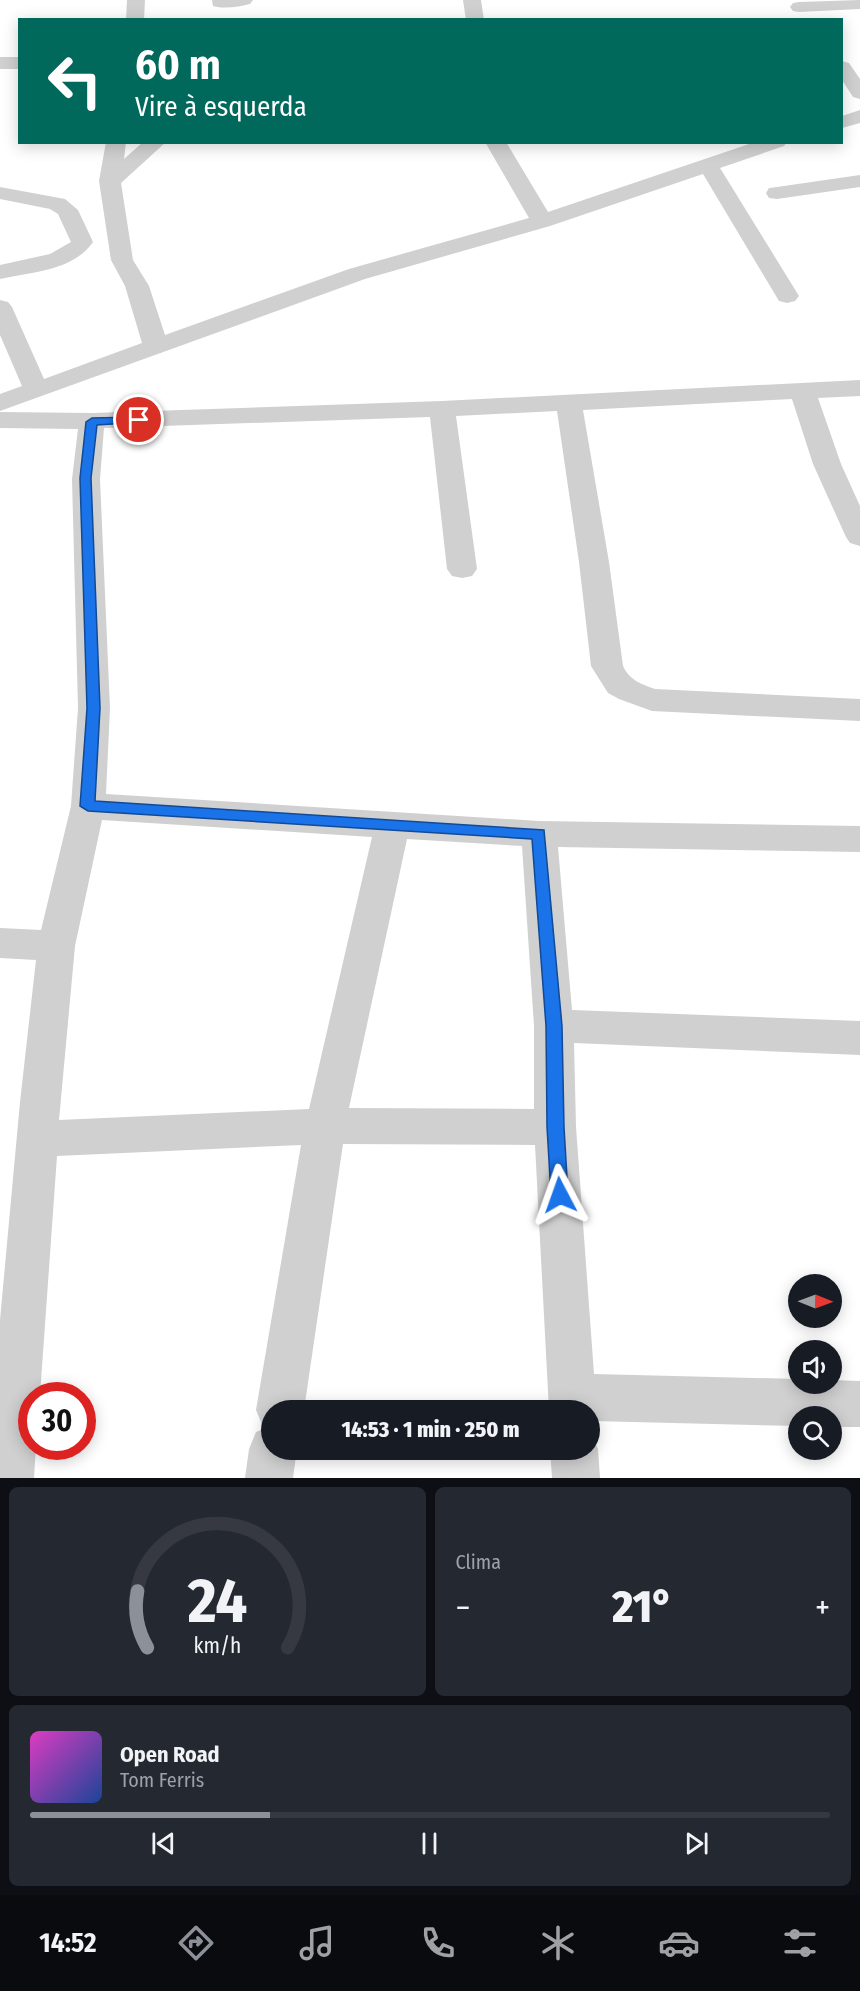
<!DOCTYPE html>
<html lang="pt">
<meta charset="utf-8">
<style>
:root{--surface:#171b24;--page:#242831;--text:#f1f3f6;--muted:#9ea1a6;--line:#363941;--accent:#8c9099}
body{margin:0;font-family:"Fira Sans Condensed",sans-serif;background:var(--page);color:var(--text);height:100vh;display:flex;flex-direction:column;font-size:22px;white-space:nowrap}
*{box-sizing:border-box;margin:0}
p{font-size:20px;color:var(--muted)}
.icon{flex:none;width:33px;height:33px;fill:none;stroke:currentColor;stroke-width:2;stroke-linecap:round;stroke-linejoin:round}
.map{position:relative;height:1478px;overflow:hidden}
.sheet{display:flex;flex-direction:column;gap:9px;padding:9px;background:#0d0f14;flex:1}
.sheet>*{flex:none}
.hud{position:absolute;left:18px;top:18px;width:825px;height:126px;border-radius:0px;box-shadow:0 3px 15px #0003;background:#00695c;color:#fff;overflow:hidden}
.needle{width:39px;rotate:91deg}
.buttons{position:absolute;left:788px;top:1274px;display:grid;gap:12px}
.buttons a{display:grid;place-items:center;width:54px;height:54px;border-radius:50%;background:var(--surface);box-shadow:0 3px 15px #0003;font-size:30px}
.speed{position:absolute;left:18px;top:1382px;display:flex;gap:12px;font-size:30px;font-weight:700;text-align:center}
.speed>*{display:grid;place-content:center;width:78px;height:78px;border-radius:50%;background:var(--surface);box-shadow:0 3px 15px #0003;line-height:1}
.speed .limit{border:9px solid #d22;background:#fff;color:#111}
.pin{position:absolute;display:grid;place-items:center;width:51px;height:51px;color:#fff;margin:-26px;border:3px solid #fff;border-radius:50%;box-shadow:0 2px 6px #0007}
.me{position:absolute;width:66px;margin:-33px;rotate:356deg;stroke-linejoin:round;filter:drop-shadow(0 0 4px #0008)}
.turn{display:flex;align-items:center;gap:21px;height:126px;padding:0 18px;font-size:27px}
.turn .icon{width:78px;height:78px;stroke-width:2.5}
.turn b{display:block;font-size:42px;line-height:51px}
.big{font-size:45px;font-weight:800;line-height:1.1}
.sheet .card{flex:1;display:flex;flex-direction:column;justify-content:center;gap:9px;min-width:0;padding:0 21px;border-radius:9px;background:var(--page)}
.sheet .dial{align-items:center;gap:0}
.dial svg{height:156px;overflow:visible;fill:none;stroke:var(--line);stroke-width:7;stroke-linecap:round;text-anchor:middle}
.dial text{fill:var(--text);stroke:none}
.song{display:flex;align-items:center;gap:18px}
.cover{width:72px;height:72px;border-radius:9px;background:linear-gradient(135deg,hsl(310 70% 55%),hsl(220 70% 35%))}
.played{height:6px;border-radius:3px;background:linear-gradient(90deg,var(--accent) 30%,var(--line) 30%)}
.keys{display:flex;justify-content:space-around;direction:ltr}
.heat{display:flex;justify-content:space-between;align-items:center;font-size:33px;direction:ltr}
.sheet .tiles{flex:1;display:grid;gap:9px;grid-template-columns:1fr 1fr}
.card:last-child{grid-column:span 2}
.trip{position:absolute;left:261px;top:1400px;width:339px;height:60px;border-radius:30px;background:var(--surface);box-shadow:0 3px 15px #0003;font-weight:800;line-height:60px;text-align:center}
.menu{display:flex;height:96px;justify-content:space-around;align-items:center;background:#090b0e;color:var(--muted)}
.menu .icon{width:42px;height:42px}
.menu .active{color:var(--accent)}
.menu b{font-size:27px;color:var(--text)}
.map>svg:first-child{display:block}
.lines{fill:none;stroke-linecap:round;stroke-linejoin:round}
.minor{fill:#d0d0d0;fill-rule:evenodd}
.route{fill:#1a73e8;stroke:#114b97;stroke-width:1.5}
</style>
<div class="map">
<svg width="860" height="1478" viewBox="0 0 860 1478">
<rect width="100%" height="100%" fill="#fff"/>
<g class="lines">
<!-- minor -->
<g class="minor">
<path d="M127,0H145L144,20H126Z"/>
<path d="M212,0H253L250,4C239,7 224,9 213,6Z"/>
<path d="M463,0H481L484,20H466Z"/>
<path d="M860,0V9L799,12L793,11L790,7L793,3L799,2Z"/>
<rect x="0" y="57" width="20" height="12"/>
<path d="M842,61L849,63L860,79V99L853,97L842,80Z"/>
<path d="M860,110V123L842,128V116Z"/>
<path d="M106,142H126L124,159L143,142H166L121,183L133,260L149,286L165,335L349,269L529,218L485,142H506L548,212L755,142H787L784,146L720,168L799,296L795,301L787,303L779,301L703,174L550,226L365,279L0,411V394L22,386L0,335V300L8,302L12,307L44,379L142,343L125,286L111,260L99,181Z"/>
<path d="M860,175V187L777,199L769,198L766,193L769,188L777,187Z"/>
<path d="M0,187L65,199L78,210L93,242C73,271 32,272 0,279V265L50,254L71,242L58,214L50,209L0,199Z"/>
<path d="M860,380V396L818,398L841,464L860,506V546L850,543L846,537L813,464L792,399L583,410L609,562L623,666C629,680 641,684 655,689L860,699V721L652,711L619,699L608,693L591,666L579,562L557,411L456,416L477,569L472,576L462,578L452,576L447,569L430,417L104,428L100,479L110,708L106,794L539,821L860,826V852L558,847L572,1010L860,1021V1055L574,1043L576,1127L594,1374L798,1379V1383H831V1380L860,1381V1427H831V1416H798V1426L592,1421L590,1427V1410H549L535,1145L343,1144L304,1410H272V1449H297L293,1478H245L249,1449L256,1432L266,1428L263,1427L256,1410L301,1145L57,1156L40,1395H32V1446H36L34,1478H0V1320L20,1102L36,960L0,958V928L41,930L71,806L78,708L72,479L78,429L0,428V412L92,413L442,401ZM102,820L372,837L309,1109L59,1120L75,946ZM407,839L522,846L534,1026V1109L349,1108Z"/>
<path d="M590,1431L598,1449L600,1478H552L550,1449H590Z"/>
</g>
</g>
<!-- route -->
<path class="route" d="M139,417L144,420L143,422L97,425L91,478L100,708L95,801L544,830L562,1026L564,1127L568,1195L566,1200L560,1203L553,1200L551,1195L547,1127L546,1026L532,839L88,811L80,806L87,708L80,478L86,422L92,418Z"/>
</svg>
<div class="buttons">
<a><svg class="needle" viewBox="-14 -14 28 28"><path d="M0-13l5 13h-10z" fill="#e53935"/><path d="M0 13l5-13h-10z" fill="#9ea1a6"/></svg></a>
<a><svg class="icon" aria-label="sound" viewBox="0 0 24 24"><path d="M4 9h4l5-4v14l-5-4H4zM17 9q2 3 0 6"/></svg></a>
<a><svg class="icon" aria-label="search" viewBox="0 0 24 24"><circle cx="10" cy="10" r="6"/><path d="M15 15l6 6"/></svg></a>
</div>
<div class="speed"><div class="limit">30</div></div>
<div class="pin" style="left:139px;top:420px;background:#d93025"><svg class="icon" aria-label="arrive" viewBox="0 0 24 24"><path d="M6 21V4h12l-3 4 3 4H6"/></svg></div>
<svg class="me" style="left:560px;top:1195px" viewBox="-20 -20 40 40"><path d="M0-17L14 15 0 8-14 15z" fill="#1a73e8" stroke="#fff" stroke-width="4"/></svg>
<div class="trip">14:53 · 1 min · 250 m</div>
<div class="hud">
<div class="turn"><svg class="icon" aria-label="left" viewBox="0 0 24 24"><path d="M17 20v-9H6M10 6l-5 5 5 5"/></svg><div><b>60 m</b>Vire à esquerda</div></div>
</div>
</div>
<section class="sheet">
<div class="tiles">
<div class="card dial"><svg viewBox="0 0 100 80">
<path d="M14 69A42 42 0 1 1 86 69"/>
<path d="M14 69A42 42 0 0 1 9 40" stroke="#8c9099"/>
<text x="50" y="56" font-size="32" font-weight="700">24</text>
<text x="50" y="72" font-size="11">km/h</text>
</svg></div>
<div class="card"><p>Clima</p>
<div class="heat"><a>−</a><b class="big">21°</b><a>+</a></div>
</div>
<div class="card">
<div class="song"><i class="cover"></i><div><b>Open Road</b><p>Tom Ferris</p></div></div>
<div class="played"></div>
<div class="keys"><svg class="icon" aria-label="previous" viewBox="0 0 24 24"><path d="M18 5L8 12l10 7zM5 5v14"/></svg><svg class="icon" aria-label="pause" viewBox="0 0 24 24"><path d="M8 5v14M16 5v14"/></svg><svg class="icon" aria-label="next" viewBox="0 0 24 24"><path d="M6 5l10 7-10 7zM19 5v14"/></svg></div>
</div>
</div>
</section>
<nav class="menu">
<b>14:52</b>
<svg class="icon active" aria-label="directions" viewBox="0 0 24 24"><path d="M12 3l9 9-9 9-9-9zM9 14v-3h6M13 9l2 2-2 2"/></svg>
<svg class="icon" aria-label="music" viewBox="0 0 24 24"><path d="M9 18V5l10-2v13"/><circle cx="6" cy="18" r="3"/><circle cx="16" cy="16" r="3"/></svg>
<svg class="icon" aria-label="phone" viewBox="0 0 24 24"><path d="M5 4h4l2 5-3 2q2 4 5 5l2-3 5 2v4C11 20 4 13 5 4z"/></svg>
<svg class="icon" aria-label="climate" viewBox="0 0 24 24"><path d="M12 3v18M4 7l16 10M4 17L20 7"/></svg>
<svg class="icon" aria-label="car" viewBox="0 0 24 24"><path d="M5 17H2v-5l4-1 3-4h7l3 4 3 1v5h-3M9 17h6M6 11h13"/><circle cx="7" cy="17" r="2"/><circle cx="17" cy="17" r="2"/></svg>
<svg class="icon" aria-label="filters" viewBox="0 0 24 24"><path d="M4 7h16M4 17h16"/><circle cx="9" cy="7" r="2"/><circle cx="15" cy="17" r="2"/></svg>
</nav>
